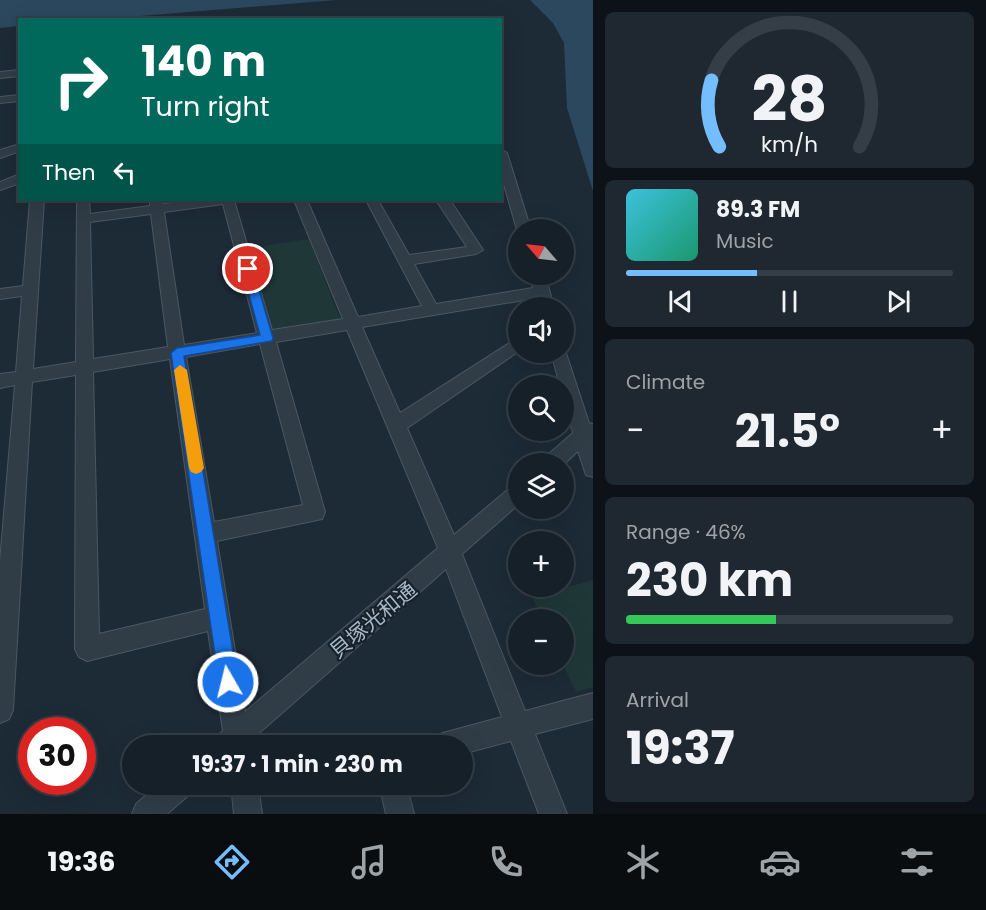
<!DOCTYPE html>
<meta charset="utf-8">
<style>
:root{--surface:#162029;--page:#1f2831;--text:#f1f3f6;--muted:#9ea3a8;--line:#353e46;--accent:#74bdff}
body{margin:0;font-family:Poppins,"Noto Sans JP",sans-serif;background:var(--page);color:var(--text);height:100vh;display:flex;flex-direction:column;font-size:22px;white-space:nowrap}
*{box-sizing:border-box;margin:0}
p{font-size:20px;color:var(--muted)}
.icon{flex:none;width:33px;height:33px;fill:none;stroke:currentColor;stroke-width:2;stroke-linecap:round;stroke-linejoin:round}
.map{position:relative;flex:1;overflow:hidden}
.panel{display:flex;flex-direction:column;gap:12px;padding:12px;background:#0c1217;width:393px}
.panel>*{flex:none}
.top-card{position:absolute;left:18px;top:18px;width:484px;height:183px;border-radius:0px;box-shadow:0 6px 24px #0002,0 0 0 2px var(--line);background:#00695c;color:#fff;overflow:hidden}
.needle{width:39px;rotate:298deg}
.tools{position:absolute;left:508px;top:219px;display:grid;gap:12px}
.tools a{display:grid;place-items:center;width:66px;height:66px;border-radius:50%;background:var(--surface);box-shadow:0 6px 24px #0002,0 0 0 2px var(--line);font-size:30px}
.speed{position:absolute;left:18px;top:717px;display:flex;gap:12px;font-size:30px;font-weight:700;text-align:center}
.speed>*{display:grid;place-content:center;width:78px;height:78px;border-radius:50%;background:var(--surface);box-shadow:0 6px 24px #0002,0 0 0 2px var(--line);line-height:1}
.speed .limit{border:9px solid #d22;background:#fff;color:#111}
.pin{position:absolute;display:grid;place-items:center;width:51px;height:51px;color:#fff;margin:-26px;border:3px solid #fff;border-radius:50%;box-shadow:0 2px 6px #0007}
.me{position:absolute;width:66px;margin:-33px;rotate:352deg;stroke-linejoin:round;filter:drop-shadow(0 0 4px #0008)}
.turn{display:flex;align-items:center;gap:21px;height:126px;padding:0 24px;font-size:27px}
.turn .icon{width:78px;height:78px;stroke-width:2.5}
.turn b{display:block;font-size:42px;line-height:51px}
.then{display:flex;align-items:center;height:57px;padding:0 24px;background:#0003;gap:12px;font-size:22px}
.big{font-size:45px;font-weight:700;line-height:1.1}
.panel .tile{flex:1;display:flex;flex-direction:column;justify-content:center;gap:9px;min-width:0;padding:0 21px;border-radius:9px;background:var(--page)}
.panel .dial{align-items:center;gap:0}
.dial svg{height:156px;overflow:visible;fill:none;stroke:var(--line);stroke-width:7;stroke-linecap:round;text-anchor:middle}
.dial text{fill:var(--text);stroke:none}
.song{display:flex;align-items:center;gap:18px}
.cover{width:72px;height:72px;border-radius:9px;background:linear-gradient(135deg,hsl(190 70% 55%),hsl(160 70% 35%))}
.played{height:6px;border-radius:3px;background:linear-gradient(90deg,var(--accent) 40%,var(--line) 40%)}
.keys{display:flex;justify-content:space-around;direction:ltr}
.heat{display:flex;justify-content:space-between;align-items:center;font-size:33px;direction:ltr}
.charge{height:9px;border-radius:4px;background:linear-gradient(90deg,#34c759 46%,var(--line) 0)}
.trip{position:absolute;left:122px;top:735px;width:351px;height:60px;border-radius:30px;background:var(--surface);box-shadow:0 6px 24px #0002,0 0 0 2px var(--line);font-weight:700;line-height:60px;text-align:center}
.dock{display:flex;height:96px;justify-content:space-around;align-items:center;background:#090d10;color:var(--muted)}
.dock .icon{width:42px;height:42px}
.dock .current{color:var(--accent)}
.dock b{font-size:27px;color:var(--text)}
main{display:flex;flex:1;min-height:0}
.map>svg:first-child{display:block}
.green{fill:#1f3837}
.water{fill:#2c485e}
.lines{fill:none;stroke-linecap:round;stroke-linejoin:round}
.minor-casing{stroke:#4b5862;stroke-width:2}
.minor{fill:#303d47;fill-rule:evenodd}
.route{fill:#1a73e8;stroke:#114b97;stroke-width:1.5}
.slow{fill:#f59e0b}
.labels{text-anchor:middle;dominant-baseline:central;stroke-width:4.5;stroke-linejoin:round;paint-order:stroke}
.near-street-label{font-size:21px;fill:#a9b8c5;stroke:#16222b}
</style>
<main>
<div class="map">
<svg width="593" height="814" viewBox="0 0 593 814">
<rect width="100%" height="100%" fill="#1d2b37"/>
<!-- green -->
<g class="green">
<path d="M309,239L340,319L273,330L250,248Z"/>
<path d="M593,580V687L576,692L563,665L564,620L542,619L532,596Z"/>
</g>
<!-- water -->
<g class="water">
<path d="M0,0H336L103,19L20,20L19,26L0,28Z"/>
<path d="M530,0H593V191L567,108L564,43L553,23Z"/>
</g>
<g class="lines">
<defs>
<g id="minor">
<path d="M20,70V76L0,78V72Z"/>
<path d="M20,95V101L0,103V97Z"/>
<path d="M20,144V151L0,158V150Z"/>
<path d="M501,149L507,153L531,230H519V233L517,230L501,174Z"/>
<path d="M20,174V183L0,190V182Z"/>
<path d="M30,200H44L33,369L76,362L77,200H89L90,214L150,206V200H162L163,204L199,200H234L272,330L343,319L294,200H307L358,317L422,306L366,200H378L409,255L467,247L436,200H450L483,250L476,254L414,264L436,304L533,288L530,274H545L554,308H538L536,298L362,327L400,413L519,337V351L407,428L454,535L512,486L519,483V504L462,554L525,711L593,693V719L535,734L567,814H539L511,741L462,754V746H430L434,737L443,733L502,717L446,569L250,741L251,746H212L216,737L223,731L208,631L87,661L79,657L75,649L76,375L32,382L13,710L9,719L0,723V561L15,385L0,388V374L16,372L22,296L0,299V289L23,286ZM223,204L257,333L184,345L164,212ZM151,214L168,347L93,359L90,222ZM347,330L438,548L245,712L217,541L322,519L325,512L276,342ZM260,344L303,505L214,522L186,357ZM170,359L205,609L99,634L93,372Z"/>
<path d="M564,347L589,423L593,424V477L586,475L578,451L564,464H542L544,458L573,433L564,400V386H560L551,352H564Z"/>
<path d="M159,784H193L190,794L167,814H132L136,804Z"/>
<path d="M231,784H258L262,814H234Z"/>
<path d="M379,784H406L414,814H386Z"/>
</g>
</defs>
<!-- minor casing -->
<use href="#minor" class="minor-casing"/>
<!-- minor -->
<use href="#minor" class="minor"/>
</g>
<!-- route -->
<path class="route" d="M248,265L253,269L273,338L272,341L184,356L238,682L235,688L228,691L222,688L219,682L171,353L177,348L260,335L242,269Z"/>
<!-- slow -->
<path class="slow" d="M180,365L187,370L204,468L201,472L196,474L191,472L189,468L174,370Z"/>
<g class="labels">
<!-- near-street labels -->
<g class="near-street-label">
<text transform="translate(373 620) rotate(-40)">貝塚光和通</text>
</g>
</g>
</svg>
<div class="tools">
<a><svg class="needle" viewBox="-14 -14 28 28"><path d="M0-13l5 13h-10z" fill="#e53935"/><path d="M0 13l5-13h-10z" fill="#9ea3a8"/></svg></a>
<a><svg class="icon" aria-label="sound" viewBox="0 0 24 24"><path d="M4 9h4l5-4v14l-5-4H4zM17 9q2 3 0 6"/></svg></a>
<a><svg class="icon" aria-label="search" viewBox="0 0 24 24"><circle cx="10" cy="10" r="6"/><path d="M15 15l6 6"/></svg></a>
<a><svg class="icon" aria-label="layers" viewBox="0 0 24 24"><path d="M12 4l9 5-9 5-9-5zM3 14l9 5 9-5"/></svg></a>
<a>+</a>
<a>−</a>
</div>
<div class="speed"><div class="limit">30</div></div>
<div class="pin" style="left:248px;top:269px;background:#d93025"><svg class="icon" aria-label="arrive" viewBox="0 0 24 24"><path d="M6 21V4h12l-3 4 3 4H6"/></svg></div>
<svg class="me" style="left:228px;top:682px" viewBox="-20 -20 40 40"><circle r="17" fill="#1a73e8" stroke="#fff" stroke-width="3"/><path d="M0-11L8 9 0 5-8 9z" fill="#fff"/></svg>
<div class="trip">19:37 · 1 min · 230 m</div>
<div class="top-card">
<div class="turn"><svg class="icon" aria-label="right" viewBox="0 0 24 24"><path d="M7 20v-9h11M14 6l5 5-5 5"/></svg><div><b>140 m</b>Turn right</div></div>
<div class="then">Then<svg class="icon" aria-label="left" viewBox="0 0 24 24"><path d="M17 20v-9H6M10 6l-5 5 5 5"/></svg></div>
</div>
</div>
<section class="panel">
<div class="tile dial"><svg viewBox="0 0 100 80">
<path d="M14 69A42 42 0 1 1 86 69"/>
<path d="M14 69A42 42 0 0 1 10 35" stroke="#74bdff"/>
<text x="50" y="56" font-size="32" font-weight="700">28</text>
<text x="50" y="72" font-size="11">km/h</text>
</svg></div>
<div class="tile">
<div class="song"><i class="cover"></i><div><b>89.3 FM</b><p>Music</p></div></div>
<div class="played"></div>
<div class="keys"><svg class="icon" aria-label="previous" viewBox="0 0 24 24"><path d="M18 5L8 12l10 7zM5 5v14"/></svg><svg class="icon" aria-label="pause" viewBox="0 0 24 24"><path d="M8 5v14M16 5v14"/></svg><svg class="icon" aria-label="next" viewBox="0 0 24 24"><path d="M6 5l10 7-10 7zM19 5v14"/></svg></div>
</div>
<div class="tile"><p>Climate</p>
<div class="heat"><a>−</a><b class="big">21.5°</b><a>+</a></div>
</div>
<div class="tile"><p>Range · 46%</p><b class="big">230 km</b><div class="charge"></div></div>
<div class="tile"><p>Arrival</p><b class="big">19:37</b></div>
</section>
</main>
<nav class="dock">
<b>19:36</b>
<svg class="icon current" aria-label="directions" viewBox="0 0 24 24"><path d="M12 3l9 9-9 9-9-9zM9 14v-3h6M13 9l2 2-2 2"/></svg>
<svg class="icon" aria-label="music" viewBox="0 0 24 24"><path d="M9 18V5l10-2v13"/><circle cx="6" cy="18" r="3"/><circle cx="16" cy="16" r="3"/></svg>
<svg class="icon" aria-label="phone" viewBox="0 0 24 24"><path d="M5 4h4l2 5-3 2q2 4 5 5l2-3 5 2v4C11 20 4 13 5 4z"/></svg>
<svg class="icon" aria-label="climate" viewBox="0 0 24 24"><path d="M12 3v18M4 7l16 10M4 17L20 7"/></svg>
<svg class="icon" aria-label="car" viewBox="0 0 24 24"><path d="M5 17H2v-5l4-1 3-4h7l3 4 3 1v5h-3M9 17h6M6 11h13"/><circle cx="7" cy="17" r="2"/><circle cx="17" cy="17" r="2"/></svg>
<svg class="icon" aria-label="filters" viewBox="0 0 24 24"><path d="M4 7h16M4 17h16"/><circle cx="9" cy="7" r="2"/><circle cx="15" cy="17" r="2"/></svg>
</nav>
